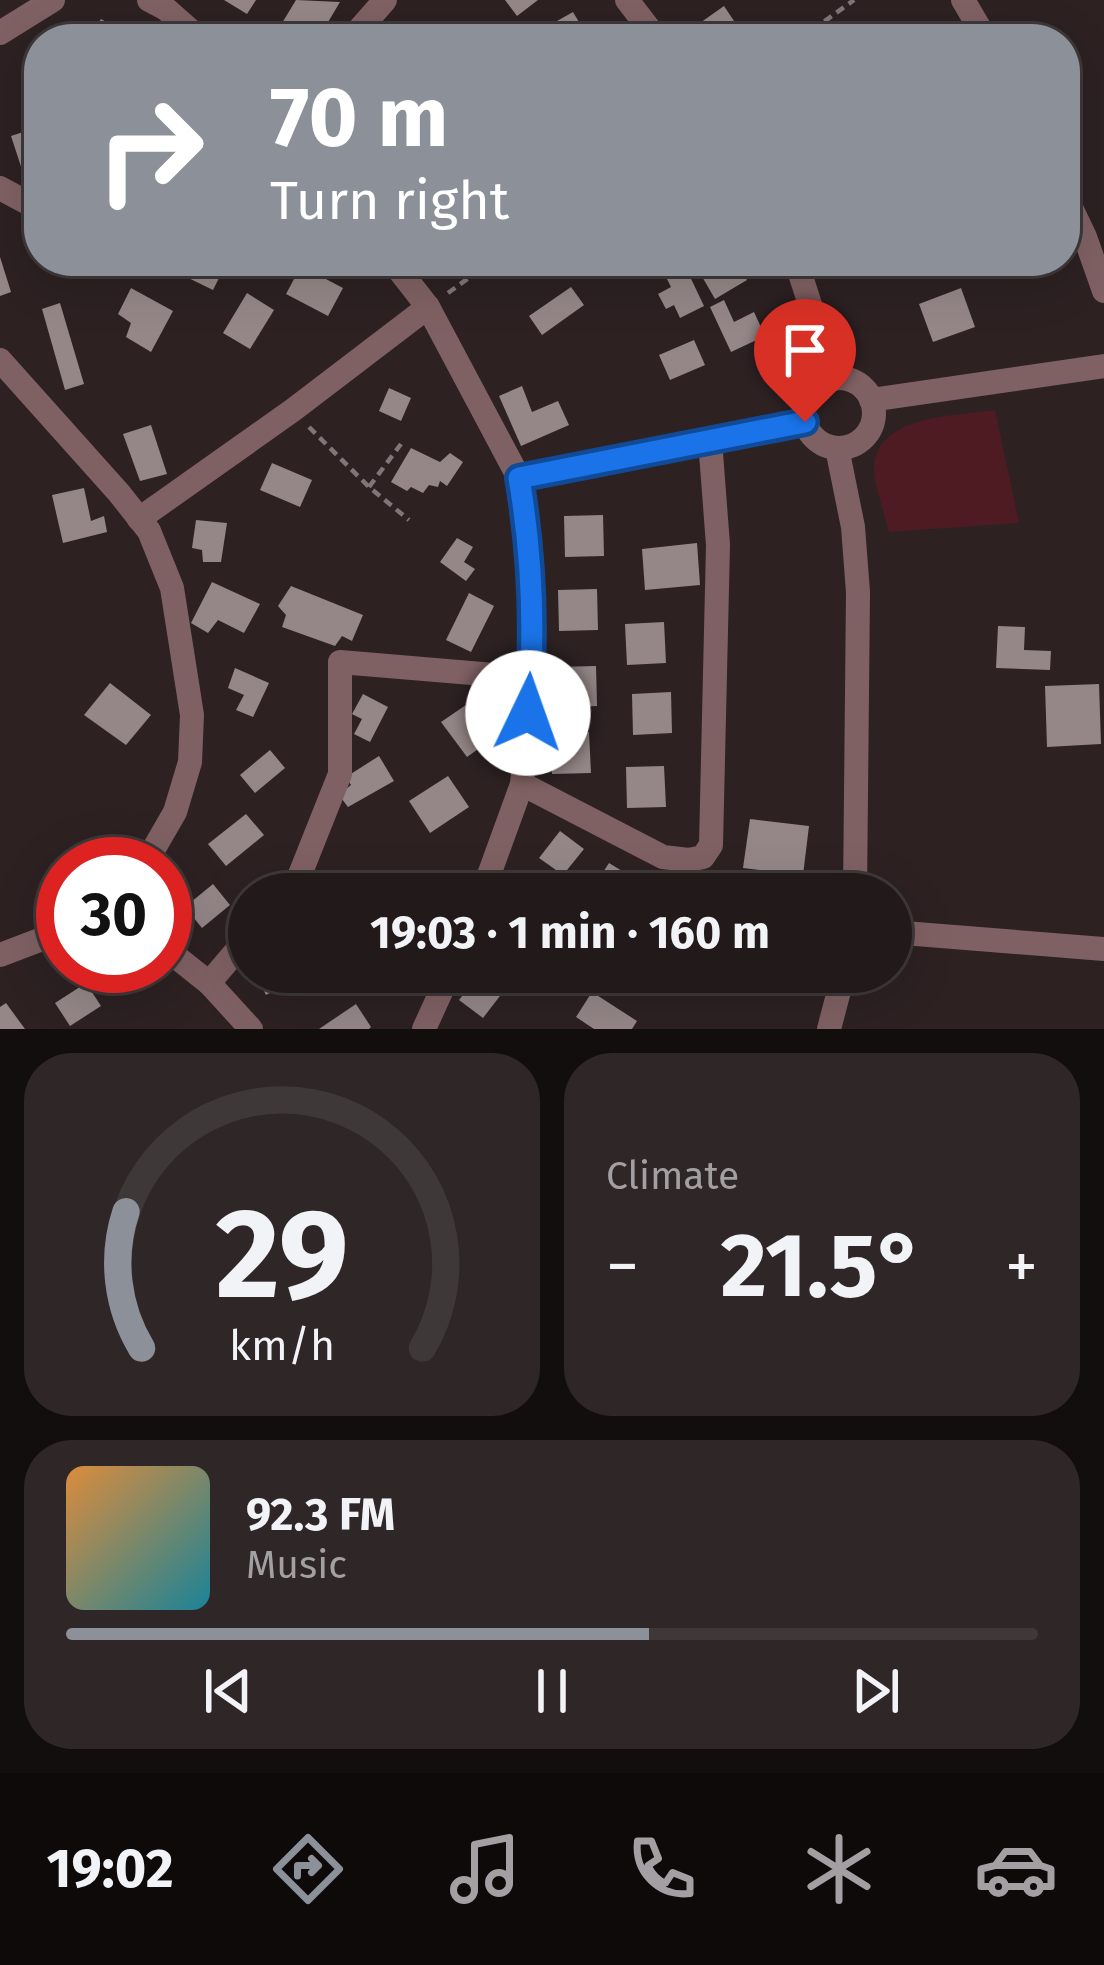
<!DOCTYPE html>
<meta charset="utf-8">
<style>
:root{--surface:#22191a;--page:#2e2627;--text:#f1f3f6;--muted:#a2a0a2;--line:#3f3839;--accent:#8c9099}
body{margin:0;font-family:"Fira Sans",sans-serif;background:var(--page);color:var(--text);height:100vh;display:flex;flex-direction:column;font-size:45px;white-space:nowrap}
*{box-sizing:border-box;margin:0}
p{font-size:39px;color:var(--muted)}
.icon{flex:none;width:66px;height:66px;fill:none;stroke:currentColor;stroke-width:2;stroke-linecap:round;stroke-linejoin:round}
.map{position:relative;height:1029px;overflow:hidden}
.drawer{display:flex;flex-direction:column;gap:24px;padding:24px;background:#130e0e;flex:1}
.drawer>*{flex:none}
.top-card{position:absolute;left:24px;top:24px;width:1056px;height:252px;border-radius:48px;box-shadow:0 12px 48px #0002,0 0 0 3px var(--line);background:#8c9099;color:#fff;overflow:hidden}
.speed{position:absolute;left:36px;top:837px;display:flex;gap:24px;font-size:60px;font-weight:700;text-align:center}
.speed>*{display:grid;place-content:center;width:156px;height:156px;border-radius:50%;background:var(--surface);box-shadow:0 12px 48px #0002,0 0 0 3px var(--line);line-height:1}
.speed .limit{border:18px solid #d22;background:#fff;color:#111}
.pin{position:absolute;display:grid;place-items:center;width:102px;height:102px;color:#fff;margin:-123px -51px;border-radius:50% 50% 50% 0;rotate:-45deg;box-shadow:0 0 12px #0007}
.pin .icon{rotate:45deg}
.me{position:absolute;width:132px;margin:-66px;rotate:3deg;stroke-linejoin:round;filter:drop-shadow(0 0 9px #0008)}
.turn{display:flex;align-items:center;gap:42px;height:252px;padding:0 48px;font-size:54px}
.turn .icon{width:156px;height:156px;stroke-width:2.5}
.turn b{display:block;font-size:84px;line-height:102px}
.big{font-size:90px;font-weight:700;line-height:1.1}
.drawer .card{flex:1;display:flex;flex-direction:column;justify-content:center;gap:18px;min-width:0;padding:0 42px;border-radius:48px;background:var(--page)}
.drawer .dial{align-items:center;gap:0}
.dial svg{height:312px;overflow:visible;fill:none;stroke:var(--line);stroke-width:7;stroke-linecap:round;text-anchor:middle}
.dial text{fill:var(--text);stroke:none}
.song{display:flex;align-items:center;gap:36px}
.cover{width:144px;height:144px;border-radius:18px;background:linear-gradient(135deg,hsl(30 70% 55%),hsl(190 70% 35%))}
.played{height:12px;border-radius:6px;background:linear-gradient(90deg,var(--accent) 60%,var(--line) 60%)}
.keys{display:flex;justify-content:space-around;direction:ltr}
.heat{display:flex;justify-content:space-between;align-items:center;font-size:66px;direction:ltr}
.drawer .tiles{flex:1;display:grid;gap:24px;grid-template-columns:1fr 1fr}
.card:last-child{grid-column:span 2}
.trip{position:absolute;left:228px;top:873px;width:684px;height:120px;border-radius:60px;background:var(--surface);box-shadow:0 12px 48px #0002,0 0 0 3px var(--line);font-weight:700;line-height:120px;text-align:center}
.tabs{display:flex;height:192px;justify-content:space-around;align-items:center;background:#0e0a0a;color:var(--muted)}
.tabs .icon{width:84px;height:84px}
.tabs .on{color:var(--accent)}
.tabs b{font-size:54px;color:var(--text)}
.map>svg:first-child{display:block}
.green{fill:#4f1b22}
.building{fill:#958787}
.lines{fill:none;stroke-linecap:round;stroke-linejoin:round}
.path{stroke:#807677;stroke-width:4.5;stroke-dasharray:9 6;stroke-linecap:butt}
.minor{stroke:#806163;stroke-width:24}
.route-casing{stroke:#114b97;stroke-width:30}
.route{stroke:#1a73e8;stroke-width:21}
</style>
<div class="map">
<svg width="1104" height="1029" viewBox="0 0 1104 1029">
<rect width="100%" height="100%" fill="#2d2122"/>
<!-- green -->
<path class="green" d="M995,410L1019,523L889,532C885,514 873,483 874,466C879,414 957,416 995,410Z"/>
<!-- building -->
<g class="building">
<path d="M224,0H256L247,14Z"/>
<path d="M296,0L340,2L318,39H298L279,28Z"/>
<path d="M505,0H538L517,16Z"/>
<path d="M724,6L746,39H697L690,30Z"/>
<path d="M573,12L589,39H546L541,30Z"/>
<path d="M101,19L130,36L128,39H88Z"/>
<path d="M35,128L39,141V185L28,188L11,136Z"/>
<path d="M0,257L11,292L0,296Z"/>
<path d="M178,261H224L227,262L213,290L174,271Z"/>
<path d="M601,261H639L612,278Z"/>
<path d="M693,261H736L747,280L715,299Z"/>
<path d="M684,264L704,306L680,318L674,305L666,309L658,294L671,287L664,273Z"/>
<path d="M301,266L343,288L328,316L286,294Z"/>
<path d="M571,287L584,305L542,335L529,316Z"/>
<path d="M131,288L173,311L151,352L126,337L131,323L118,314Z"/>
<path d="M961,288L975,327L933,342L919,304Z"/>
<path d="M247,293L274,310L250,349L223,333Z"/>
<path d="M724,300L734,322L754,312L765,336L731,352L710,307Z"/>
<path d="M60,303L84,384L65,390L42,309Z"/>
<path d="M694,340L705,365L670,380L659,355Z"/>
<path d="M522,386L532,412L558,401L569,425L521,446L499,396Z"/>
<path d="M389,388L411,398L401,421L379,411Z"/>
<path d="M151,425L167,474L140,481L123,434Z"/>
<path d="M411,448L440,462L450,453L463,462L447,486L440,481L438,487L429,485L423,493L411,487L407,491L391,482Z"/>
<path d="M272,463L312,480L300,507L260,490Z"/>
<path d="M84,488L91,521L104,516L107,532L63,543L52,495Z"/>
<path d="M603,515L604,556L565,557L564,516Z"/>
<path d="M196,520L227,523L221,562H203L202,550L192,548Z"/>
<path d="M457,538L473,547L464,562L475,569L466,581L440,562Z"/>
<path d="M697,543L700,585L645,590L642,549Z"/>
<path d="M212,582L260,604L244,633L218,620L208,633L191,623Z"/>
<path d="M291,586L363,615L352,641L342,636L335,646L282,627L286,615L278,606Z"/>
<path d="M597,589L598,630L559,631L558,590Z"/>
<path d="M469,593L494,606L471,652L446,640Z"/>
<path d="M664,622L666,663L627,665L625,624Z"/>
<path d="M998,626L1025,627L1024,650L1051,651L1050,670L996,668Z"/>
<path d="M596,666L597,706L558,708L557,667Z"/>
<path d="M235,668L269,683L253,717L236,710L244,695L228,688Z"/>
<path d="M110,683L151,715L126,745L84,715Z"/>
<path d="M1099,684L1101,744L1047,747L1045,686Z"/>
<path d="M671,692L672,733L633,735L632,694Z"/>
<path d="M363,694L388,707L370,742L354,734L362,719L352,714Z"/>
<path d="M466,705L491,740L467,757L441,722Z"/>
<path d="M589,732L591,773L552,774L550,734Z"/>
<path d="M270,750L285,768L255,793L240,775Z"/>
<path d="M379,756L394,781L348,807L339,795L351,785L346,777Z"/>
<path d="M664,766L666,807L627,808L626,767Z"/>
<path d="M448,776L469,807L430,833L409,801Z"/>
<path d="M246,814L264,835L226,866L208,844Z"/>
<path d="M750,819L809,826L803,875L743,868Z"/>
<path d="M560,831L584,849L563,875L539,858Z"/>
<path d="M609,863L645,885L639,894H589Z"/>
<path d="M335,876L349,894H311Z"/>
<path d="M213,884L230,905L202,928L185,907Z"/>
<path d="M254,972H302L304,975L266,995Z"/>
<path d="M479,974L503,992L483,1018L459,1000Z"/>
<path d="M86,983L101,1006L70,1026L55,1003Z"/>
<path d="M592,992L637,1021L632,1029H594L576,1017Z"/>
<path d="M6,1003L25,1029H0V1007Z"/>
<path d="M356,1004L371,1027L369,1029H319Z"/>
</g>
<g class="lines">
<!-- path -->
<g class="path">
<path d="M800,39L854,0"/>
<path d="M448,293L492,261"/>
<path d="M309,427L369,487L409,520"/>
<path d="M369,487L401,444"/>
<path d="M710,880C714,894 726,893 739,894"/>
</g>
<!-- minor -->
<g class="minor">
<path d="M149,0L166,9L200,39"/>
<path d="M627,0L657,39"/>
<path d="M963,0L986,39"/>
<path d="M0,33L53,0"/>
<path d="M351,39L385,0"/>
<path d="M0,188L39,209"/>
<path d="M1065,195L1085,237L1104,291"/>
<path d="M392,261L428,307L519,478L526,517L532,678L522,784L482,894"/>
<path d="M796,261L834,379"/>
<path d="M0,360L119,493L149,531L172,588L192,715L190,762L175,812L145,864"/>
<circle cx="839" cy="413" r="35"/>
<path d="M871,400L1104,366"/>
<path d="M837,448L853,527L858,592L855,894"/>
<path d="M519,478L805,422"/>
<path d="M139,519L293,410L428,307"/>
<path d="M522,784L663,857L689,860L703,857L711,845L718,545L710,440"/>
<path d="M284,894L299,877L340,774V662L532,678"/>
<path d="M891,932L1104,949"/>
<path d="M249,936L209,983L251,1029"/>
<path d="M165,948L209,983"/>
<path d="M0,955L63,931"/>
<path d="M424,1029L450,972"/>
<path d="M829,1029L844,972"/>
</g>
</g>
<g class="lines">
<defs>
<path id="route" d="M528,713C535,637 532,554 519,478L805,422"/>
</defs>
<!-- route casing -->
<use href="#route" class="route-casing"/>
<!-- route -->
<use href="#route" class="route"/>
</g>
</svg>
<div class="speed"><div class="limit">30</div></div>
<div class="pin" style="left:805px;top:422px;background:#d93025"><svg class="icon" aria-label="arrive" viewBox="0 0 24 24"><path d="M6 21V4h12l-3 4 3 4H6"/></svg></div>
<svg class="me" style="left:528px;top:713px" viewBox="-20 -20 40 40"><circle r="19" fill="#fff"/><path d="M0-13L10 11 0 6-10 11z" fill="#1a73e8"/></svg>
<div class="trip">19:03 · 1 min · 160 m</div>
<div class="top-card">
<div class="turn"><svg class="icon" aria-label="right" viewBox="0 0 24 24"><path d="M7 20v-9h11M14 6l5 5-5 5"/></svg><div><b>70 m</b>Turn right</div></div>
</div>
</div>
<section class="drawer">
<div class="tiles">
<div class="card dial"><svg viewBox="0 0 100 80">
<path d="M14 69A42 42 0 1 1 86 69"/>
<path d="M14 69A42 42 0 0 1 10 34" stroke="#8c9099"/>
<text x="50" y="56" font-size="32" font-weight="700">29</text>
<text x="50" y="72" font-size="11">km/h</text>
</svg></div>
<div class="card"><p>Climate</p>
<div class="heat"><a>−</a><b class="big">21.5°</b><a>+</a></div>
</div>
<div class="card">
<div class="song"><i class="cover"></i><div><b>92.3 FM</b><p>Music</p></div></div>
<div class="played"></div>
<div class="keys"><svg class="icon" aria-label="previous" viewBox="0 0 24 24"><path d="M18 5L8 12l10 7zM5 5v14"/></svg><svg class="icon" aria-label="pause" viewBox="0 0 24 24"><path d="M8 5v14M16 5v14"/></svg><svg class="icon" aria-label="next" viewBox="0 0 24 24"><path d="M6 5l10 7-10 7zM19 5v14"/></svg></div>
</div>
</div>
</section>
<nav class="tabs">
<b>19:02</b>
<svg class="icon on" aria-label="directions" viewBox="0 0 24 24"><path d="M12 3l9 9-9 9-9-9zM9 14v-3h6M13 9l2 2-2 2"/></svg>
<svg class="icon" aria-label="music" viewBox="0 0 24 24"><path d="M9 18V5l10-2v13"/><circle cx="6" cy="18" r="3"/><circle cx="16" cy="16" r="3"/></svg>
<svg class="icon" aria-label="phone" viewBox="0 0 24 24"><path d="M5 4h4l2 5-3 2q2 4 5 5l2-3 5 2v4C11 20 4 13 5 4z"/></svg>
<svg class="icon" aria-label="climate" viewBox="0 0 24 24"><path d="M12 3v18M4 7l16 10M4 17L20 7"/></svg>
<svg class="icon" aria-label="car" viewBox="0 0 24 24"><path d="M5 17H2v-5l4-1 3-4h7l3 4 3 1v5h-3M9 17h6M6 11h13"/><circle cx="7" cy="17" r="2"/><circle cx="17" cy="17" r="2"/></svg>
</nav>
